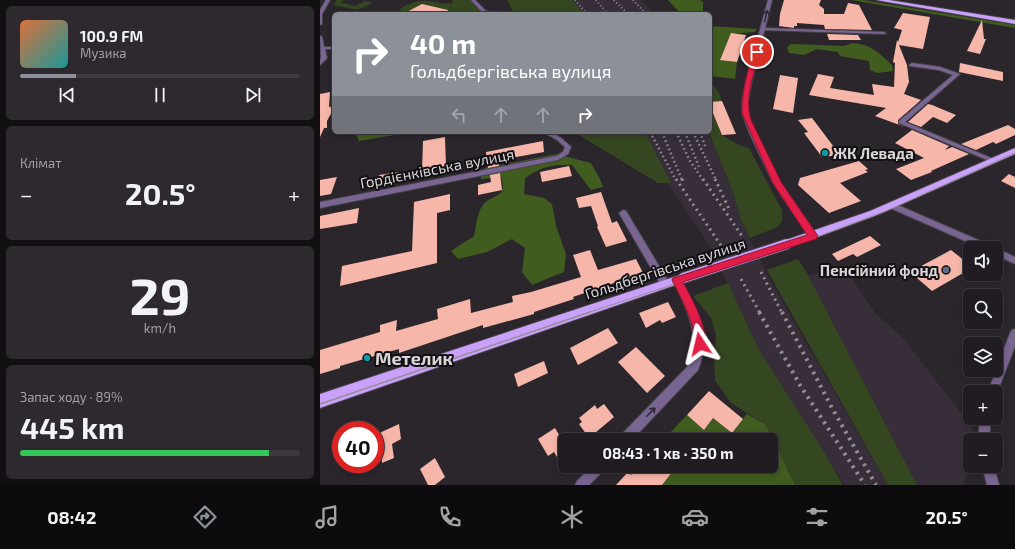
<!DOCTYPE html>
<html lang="uk">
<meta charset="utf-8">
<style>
:root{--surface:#201c21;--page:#2d292e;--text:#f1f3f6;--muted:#a2a1a5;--line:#3d3a3f;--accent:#8c9099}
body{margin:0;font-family:"Exo 2",sans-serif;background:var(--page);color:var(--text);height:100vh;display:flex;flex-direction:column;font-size:15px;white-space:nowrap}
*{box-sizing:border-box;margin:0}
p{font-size:13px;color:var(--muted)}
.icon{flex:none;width:22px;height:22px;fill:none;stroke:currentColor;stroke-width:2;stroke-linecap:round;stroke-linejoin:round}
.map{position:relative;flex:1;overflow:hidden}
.side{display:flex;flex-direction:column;gap:6px;padding:6px;background:#120f12;width:320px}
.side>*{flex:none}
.guide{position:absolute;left:12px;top:12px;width:380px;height:122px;border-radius:6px;box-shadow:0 2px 6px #0003,0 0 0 1px var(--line);background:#8c9099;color:#fff;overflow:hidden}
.tools{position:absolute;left:643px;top:241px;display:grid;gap:8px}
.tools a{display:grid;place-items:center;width:40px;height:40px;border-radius:6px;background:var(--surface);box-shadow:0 2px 6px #0003,0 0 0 1px var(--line);font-size:20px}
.speed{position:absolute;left:12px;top:421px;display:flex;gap:8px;font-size:20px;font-weight:700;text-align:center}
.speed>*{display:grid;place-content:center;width:52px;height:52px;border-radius:50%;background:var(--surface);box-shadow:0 2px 6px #0003,0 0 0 1px var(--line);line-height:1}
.speed .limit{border:6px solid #d22;background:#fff;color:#111}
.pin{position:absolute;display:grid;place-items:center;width:34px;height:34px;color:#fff;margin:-17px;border:2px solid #fff;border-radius:50%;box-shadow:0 1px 4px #0007}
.me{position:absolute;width:44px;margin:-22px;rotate:350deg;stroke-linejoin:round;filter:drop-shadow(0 0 3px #0008)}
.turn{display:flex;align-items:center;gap:14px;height:84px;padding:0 12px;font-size:18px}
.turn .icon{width:52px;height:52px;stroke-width:2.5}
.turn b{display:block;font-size:28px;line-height:34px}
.lanes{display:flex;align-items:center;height:38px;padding:0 12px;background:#0003;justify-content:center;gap:20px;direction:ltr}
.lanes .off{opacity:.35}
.big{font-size:30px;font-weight:700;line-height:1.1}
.side .card{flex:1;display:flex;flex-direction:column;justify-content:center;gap:6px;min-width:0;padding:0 14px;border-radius:6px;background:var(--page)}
.side .dial{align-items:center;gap:0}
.dial b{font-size:52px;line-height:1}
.song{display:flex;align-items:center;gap:12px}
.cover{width:48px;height:48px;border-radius:6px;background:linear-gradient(135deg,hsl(20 70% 55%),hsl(180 70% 35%))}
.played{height:4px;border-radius:2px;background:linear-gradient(90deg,var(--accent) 20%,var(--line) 20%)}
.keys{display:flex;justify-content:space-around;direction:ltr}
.heat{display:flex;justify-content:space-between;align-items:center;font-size:22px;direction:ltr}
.charge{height:6px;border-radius:3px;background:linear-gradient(90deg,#34c759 89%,var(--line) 0)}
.trip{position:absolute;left:238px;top:433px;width:220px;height:40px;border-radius:6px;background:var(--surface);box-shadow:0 2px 6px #0003,0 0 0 1px var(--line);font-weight:700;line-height:40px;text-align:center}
.tabs{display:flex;height:64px;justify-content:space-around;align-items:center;background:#0d0b0d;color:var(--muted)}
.tabs .icon{width:28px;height:28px}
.tabs .on{color:var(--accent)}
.tabs b{font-size:18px;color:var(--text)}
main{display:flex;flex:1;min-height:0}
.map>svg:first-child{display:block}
.built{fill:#382e3a}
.green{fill:#354721}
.forest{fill:#405c1e}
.building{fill:#f6b7aa}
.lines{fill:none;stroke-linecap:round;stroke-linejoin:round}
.minor-casing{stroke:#474248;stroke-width:2}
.tertiary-casing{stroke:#474248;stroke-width:2}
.primary-casing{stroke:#474248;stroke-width:2}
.minor{fill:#786591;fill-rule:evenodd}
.tertiary{fill:#786591;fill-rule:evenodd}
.primary{fill:#c9a1fb;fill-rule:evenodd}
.tram-far1{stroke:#938e93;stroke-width:1}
.tram{stroke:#938e93;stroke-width:1.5}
.rail-far3{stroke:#938e93;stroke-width:2;stroke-dasharray:1 2.5;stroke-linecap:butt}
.rail-far2{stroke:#938e93;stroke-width:2.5;stroke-dasharray:1.5 3;stroke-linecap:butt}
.rail-far1{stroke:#938e93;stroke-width:3;stroke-dasharray:2 4;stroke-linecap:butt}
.rail{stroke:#938e93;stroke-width:4;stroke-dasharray:2.5 5;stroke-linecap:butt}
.primary-bridge-casing{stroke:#474248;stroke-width:12;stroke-linecap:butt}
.primary-bridge{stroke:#c9a1fb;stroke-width:10}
.oneway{stroke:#312a39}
.route{fill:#e11d48;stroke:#92132f}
.culture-dot{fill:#0f9aa8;stroke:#121013;stroke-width:1.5}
.service-dot{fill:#5c6f8a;stroke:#121013;stroke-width:1.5}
.labels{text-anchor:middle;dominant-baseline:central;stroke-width:4;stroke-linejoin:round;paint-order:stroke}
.poi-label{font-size:15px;font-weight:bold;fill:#d9d5d9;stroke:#121013;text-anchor:start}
.street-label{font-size:15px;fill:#d9d5d9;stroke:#121013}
.near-poi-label{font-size:18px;font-weight:bold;fill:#d9d5d9;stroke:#121013;text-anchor:start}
</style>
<main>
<section class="side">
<div class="card">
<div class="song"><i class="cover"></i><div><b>100.9 FM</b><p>Музика</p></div></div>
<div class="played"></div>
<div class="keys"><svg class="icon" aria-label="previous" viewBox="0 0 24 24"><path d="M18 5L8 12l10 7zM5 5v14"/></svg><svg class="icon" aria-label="pause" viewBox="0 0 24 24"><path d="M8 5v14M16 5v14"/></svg><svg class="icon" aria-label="next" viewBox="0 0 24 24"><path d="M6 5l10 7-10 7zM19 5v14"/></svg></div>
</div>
<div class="card"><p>Клімат</p>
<div class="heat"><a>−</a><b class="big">20.5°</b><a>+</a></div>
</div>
<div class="card dial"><b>29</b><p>km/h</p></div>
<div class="card"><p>Запас ходу · 89%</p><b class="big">445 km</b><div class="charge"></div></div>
</section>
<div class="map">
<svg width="695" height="485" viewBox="0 0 695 485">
<rect width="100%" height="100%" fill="#2b262c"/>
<!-- built -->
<g class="built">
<path d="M191,0H321L334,14H201Z"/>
<path d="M280,132H389L414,195L421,220L449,278L568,485H525L437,348L392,249L348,184Z"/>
<path d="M524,267L555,313L584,339L658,436L657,440H650V464L643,485H597L488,275Z"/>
</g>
<!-- green -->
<g class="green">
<path d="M16,0H24L20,2L35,6L45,1L53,3L37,10L14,5Z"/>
<path d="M132,0H152L164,14H79L81,8C90,4 96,0 107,1C116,1 124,5 133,3Z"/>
<path d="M187,0H252L265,14H194Z"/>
<path d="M390,81L399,93L402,101L390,102Z"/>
<path d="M390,106L402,135L419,145L429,148L462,210V221L458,227L430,238L421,220L414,195L389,132Z"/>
<path d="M254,132H325L351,183H338Z"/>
<path d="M478,259L488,275L597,485H568L447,270Z"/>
<path d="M408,283L439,350L503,450L523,485H475L446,425L411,403L395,380L394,357L396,335L391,318L373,296Z"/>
</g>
<!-- forest -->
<g class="forest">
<path d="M348,0H380L383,2V14H361Z"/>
<path d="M531,0H543L695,25V28Z"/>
<path d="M390,26L437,29L435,32L411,34L400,59L417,62L415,79L390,76Z"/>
<path d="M533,43C552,45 559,53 572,65L573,71L557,73L550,70L549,61L520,56L518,52L497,49L484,55L469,53L467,47L471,44L523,46Z"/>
<path d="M35,132H93L39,141Z"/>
<path d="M236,154L271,163L280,179L283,187L271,190L252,165C231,165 223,166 205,178L204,194L224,198L232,204L236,226L246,254L244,272L212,285L202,272L205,248L192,239L167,252L138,259L131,251L154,236C156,227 157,212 163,205C173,193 188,199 181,177L161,179V173L165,168Z"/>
<path d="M427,414L446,425L475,485H342L357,466H451V440H343L367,415L384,430L393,418L412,433Z"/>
</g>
<!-- building -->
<g class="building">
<path d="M464,0H501L499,5L504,9V14H524L528,3L539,5L552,30L505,29L504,25L477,23V26H474V28L459,26L460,14Z"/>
<path d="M102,4L128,10L127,14H83Z"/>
<path d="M583,13L610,17L603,49L579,45L587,65L589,82L584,94L601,100L578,120V124L585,127L555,116L566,108L489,95L498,74L514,77L510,88L554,95L552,84L574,87L575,63L573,62L577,40L578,42L582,30L574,28Z"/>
<path d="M662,20L664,39H666L660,54L647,51Z"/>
<path d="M411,33L426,35L417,62L400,60Z"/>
<path d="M507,34L538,35L541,40H509Z"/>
<path d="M640,63L683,72V81L639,72Z"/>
<path d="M460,75L478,78L473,113L453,109Z"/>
<path d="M10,92L9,107L14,106V108L7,121V128H4L0,137V94Z"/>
<path d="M402,101L416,134L402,135L390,106V102Z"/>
<path d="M608,104L612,105L636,115L627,123L613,117L601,127L588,122Z"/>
<path d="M492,118L520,155L502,157L484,133L488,132L478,120Z"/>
<path d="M688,125L695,129V135L676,144L673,142L656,150L641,144Z"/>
<path d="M592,130L629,146L625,150L632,147L649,154L611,171L612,172L591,180L576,169L604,158L575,143Z"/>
<path d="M125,137L126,166L102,171L103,141Z"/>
<path d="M223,141L224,152L185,159L186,161L178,163L179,166L168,168L166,152Z"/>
<path d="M539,161L548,169L545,170L548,172L520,183L541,201L509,213L478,185L480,178Z"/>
<path d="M249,166L252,176L222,182L220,172Z"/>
<path d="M80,172L79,182L57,186L59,175Z"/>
<path d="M180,173L182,190L158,195V185L171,182L170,175Z"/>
<path d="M689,174L695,177V188L681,181Z"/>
<path d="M17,177L11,194L0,196V180Z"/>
<path d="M281,192L292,223L297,221L307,241L286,247L277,227L278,226L271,206L259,208L256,198Z"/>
<path d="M130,194V210L117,213V263L20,286L22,266L92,251L94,202Z"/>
<path d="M39,208L37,223L0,229V216Z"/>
<path d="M550,236L561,245L537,257L533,254L518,261L512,254Z"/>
<path d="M270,250L278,270L316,259L323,273L253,297L254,299L214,312V314L163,328V325L79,353V349L20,366V368L0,374V350L60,332V325L77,320L76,331L118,319L117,309L150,299L151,313L193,302L192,296L211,292L261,277L253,255Z"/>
<path d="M631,250L650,265V269L612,291L590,272Z"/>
<path d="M348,302L356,317L342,323L340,320L326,328L319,313Z"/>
<path d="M288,328L298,343L258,365L250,348Z"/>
<path d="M316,347L345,376L327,393L298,362Z"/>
<path d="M224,361L228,373L198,387L194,374Z"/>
<path d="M389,391L423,419L412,433L393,418L384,430L367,415Z"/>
<path d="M284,404L294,417L269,438L259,424L262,422L259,418L275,405L277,409Z"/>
<path d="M79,424L81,439L72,444L74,458L62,463L61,454L55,457V435Z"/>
<path d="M235,428L245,445V471L234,452L228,456L218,439Z"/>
<path d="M115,458L125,477L115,485H108L100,469Z"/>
<path d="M319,466H357L342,485H296L308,472L311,475Z"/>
</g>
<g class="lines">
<defs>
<g id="minor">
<path d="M6,0H10L2,14V24L0,25V10Z"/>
<path d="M151,0H155L166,11L177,14L163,13Z"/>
<path d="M441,28L564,32L566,33L564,34L443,30L441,29Z"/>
<path d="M0,36L2,37L4,47H14V49H5L7,58L0,65V60L1,58Z"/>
<path d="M592,63L620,67L640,74L585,122L676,160V162H672L579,123V121L633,75L619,70L590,66L589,65Z"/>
<path d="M223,132C235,132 242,138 250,146L251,147L248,154L238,160L0,208V202L236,156L243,152L245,147L237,140Z"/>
<path d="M303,210L306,211L348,281L349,284L348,287L345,288L342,287L299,213Z"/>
</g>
<g id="tertiary">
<path d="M448,0H452L432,81L428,101V113L435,132L460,182L497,236L493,239L490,238L453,183L429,132L422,113V101L426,81Z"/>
<path d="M573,203L672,246L673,248H661L570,208L569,206L570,204Z"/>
<path d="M676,248L695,257V264L676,255Z"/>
<path d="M357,277L360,278C376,307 392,337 378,370L312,440H298L300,436L370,364C380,334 366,307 353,280L354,278Z"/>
<path d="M695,329V346L676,396V392H668L690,333L692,330Z"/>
<path d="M660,418H670V440H658Z"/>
<path d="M272,466H286L284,470L269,485H255L257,481Z"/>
<path d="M662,466H674L679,485H667Z"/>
</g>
<g id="primary">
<path d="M556,0H569L695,20V24Z"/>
<path d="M695,148V154L557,215L467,248L463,247L462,244L463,241L550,211Z"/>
<path d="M363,274L367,275L368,278L367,281L0,408V394Z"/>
</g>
</defs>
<!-- minor casing -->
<use href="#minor" class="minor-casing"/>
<!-- tertiary casing -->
<use href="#tertiary" class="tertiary-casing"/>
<!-- primary casing -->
<use href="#primary" class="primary-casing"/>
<!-- minor -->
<use href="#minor" class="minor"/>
<!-- tertiary -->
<use href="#tertiary" class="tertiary"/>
<!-- primary -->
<use href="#primary" class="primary"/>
<!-- tram-far1 -->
<path class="tram-far1" d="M267,313L494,238L566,211L695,153"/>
<!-- tram -->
<path class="tram" d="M0,404L270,312"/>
<!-- rail-far3 -->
<g class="rail-far3">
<path d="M255,0L267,14"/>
<path d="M276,0L288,14"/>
<path d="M294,0L308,14"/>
<path d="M313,0L326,14"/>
</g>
<!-- rail-far2 -->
<g class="rail-far2">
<path d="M330,132L356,180"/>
<path d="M342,132L362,180"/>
<path d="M356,132L370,161L383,180"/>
<path d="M365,132L379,167"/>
<path d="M373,132L396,180"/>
<path d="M380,132L385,146"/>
</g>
<!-- rail-far1 -->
<g class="rail-far1">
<path d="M356,179L402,247"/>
<path d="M362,179L363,182"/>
<path d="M383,179L422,236"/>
<path d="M395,179L410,211"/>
<path d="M441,272L462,313"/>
<path d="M421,279L440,313"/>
</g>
<!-- rail -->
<g class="rail">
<path d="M439,312L480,385L545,485"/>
<path d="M462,312L512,408L556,485"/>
</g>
<defs>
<path id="primary-bridge" d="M363,278L467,244"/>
</defs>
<!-- primary-bridge casing -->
<use href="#primary-bridge" class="primary-bridge-casing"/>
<!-- primary-bridge -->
<use href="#primary-bridge" class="primary-bridge"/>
</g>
<!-- one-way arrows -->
<defs><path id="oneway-shaft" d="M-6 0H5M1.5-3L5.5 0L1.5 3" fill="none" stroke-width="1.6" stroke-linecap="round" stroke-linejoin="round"/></defs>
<g class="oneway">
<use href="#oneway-shaft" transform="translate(446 16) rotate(-76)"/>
<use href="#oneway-shaft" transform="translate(331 412) rotate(-46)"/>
</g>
<!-- route -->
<path class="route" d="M435,51L440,52C434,73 424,98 431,120L461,182L498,236L496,239L363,282C370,296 391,332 384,347L380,349L377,347C374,342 375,335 373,329C369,312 360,296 352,280L353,278L487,235L453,183L422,113C422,92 427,69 435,51Z"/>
<!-- markers -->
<g class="culture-dot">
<circle cx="505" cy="153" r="4"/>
<circle cx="47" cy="358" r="4"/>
</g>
<circle class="service-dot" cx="626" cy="270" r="4"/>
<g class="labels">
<!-- poi labels -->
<g class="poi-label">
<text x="513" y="153">ЖК Левада</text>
<text x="618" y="270" text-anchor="end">Пенсійний фонд</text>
</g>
<!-- street labels -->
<g class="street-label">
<text transform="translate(117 168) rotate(-11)">Гордієнківська вулиця</text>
<text transform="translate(345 268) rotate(-18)">Гольдбергівська вулиця</text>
</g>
<!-- near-poi labels -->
<g class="near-poi-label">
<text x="55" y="358">Метелик</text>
</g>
</g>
</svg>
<div class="tools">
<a><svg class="icon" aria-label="sound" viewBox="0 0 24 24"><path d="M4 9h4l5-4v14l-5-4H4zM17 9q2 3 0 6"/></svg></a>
<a><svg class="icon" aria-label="search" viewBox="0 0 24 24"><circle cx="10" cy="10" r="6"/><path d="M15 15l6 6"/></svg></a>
<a><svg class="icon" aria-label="layers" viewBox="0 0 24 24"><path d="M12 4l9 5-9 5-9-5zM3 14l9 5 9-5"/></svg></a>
<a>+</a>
<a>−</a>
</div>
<div class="speed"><div class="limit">40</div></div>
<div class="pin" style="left:437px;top:52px;background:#d93025"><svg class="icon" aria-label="arrive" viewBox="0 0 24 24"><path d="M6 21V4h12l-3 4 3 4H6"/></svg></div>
<svg class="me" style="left:380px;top:344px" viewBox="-20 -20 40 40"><path d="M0-17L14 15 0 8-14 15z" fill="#e11d48" stroke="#fff" stroke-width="4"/></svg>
<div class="trip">08:43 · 1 хв · 350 m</div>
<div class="guide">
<div class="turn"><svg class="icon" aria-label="right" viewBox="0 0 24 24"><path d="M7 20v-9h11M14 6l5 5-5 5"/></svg><div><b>40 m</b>Гольдбергівська вулиця</div></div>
<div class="lanes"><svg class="icon off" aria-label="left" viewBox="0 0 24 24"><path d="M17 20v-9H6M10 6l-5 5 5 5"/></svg><svg class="icon off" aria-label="ahead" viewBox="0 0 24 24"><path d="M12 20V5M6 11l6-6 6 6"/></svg><svg class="icon off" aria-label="ahead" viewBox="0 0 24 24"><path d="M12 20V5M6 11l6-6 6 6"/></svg><svg class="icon" aria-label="right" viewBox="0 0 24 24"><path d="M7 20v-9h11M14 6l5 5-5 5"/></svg></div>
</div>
</div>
</main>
<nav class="tabs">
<b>08:42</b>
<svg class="icon on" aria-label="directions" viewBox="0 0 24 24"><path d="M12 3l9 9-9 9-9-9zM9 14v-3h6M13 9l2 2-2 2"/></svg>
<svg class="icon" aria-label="music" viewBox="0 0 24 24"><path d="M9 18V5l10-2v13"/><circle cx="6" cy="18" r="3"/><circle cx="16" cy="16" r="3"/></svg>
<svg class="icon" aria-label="phone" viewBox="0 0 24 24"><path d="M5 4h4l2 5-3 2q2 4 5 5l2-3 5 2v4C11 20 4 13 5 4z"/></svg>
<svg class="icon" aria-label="climate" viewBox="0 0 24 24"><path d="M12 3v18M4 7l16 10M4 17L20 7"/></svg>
<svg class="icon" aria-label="car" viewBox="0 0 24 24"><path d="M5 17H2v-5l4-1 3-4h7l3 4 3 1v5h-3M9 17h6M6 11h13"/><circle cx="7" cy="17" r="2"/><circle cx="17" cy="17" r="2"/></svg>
<svg class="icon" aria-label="filters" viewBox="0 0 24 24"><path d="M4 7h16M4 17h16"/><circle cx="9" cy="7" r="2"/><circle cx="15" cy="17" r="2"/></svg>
<b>20.5°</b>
</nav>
